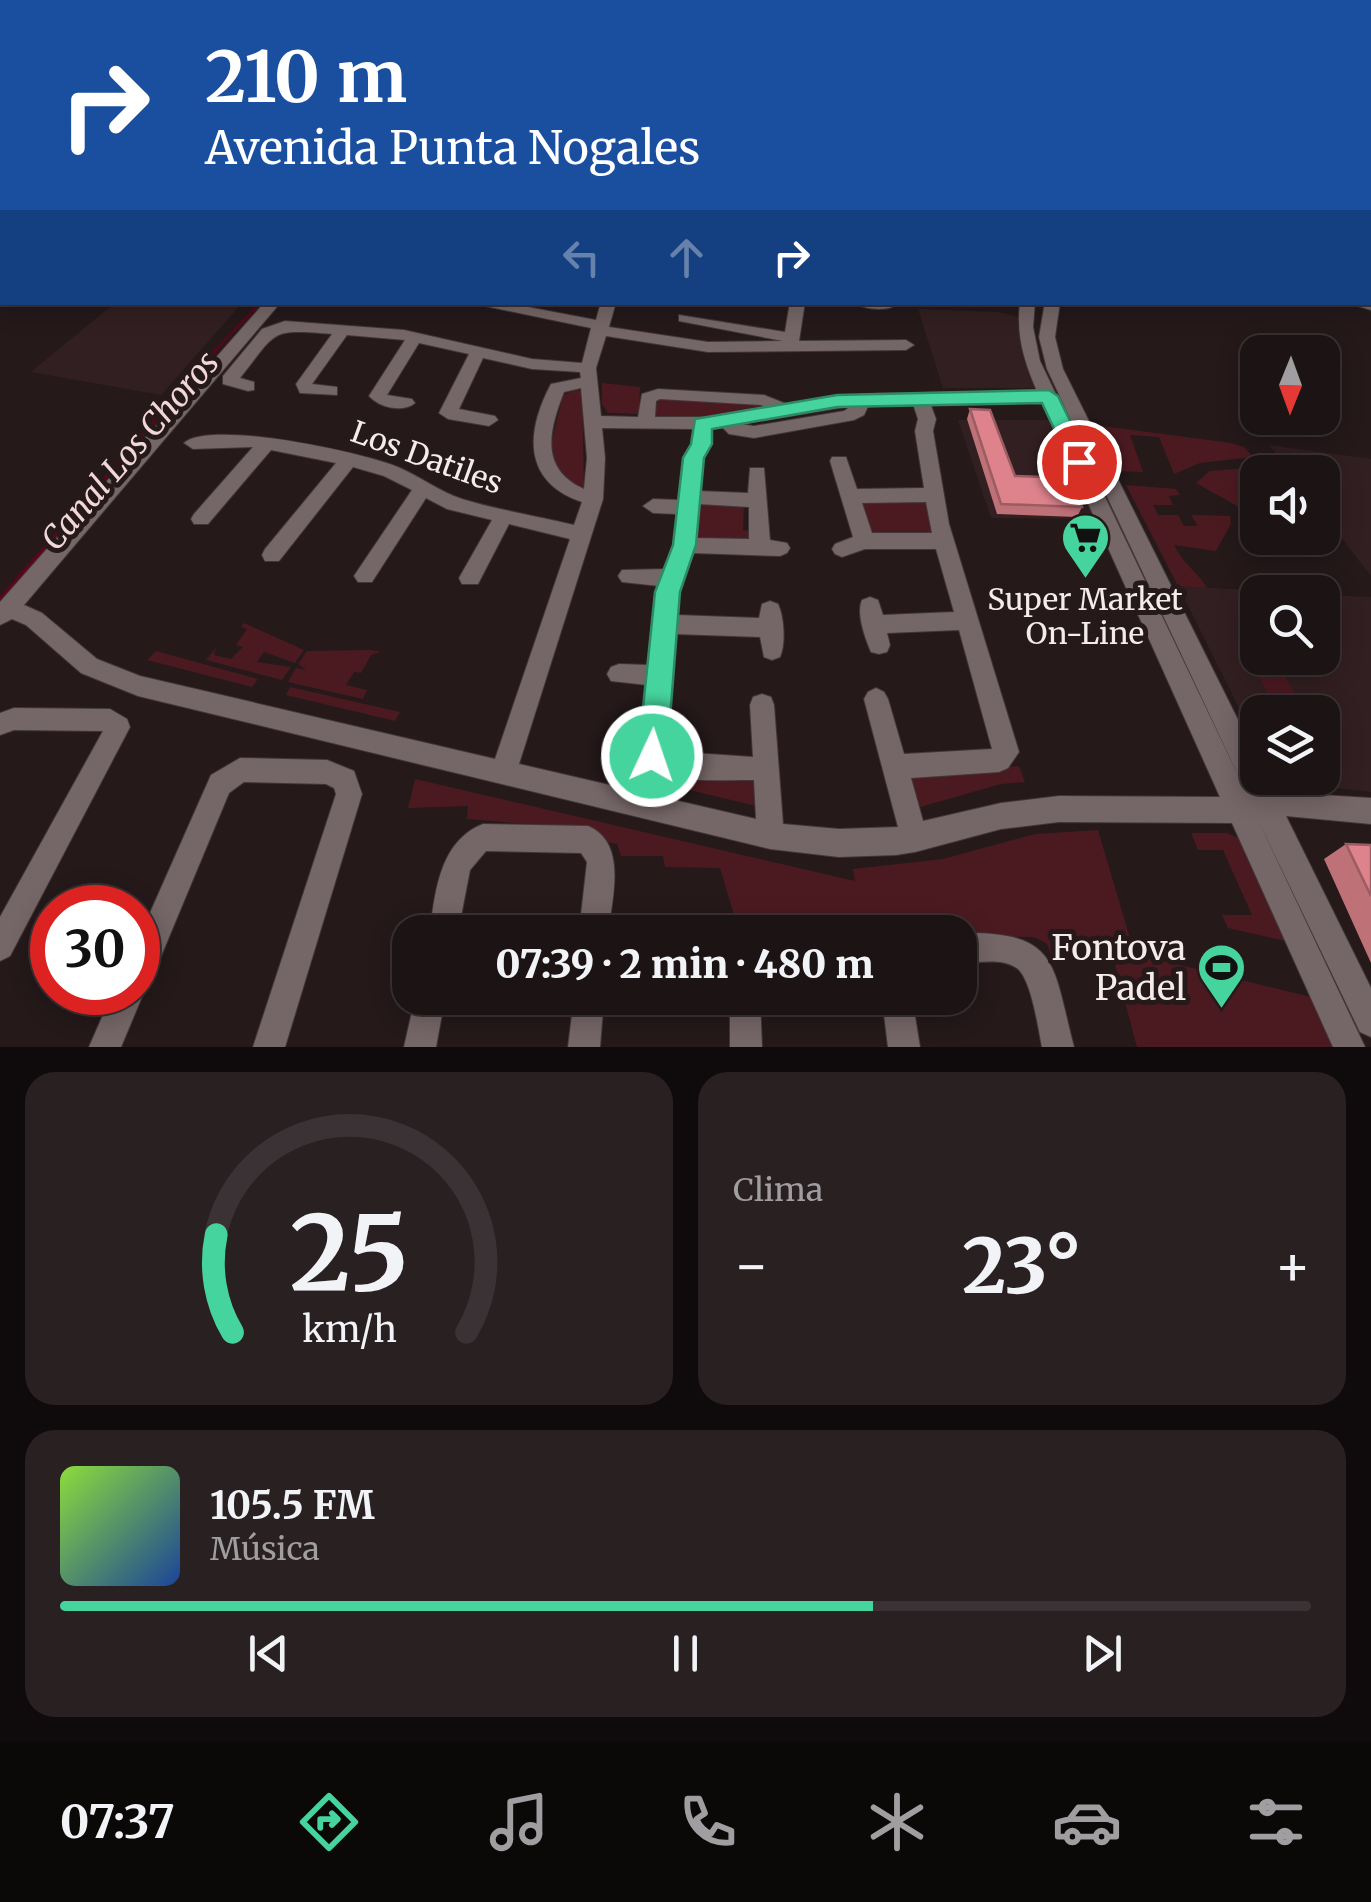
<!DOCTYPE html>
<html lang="es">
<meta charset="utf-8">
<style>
:root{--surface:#1c1314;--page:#292022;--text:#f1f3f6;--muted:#a09ea0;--line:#3a3234;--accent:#46d49e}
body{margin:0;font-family:Merriweather,serif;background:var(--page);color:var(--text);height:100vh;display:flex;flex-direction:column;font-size:38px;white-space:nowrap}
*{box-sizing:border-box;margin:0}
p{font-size:32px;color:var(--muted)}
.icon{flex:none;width:55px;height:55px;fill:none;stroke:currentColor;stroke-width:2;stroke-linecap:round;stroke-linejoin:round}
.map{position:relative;height:1047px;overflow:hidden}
.side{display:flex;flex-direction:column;gap:25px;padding:25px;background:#0f0a0b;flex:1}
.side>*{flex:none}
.hud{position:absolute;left:0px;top:0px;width:1372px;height:305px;box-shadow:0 5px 25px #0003,0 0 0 2px var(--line);background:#1a4fa0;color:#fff;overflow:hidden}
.needle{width:65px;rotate:181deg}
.controls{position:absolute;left:1240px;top:335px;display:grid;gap:20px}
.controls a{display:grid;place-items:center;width:100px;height:100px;border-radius:20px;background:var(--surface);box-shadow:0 5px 25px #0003,0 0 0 2px var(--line);font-size:50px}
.speed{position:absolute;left:30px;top:885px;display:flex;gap:20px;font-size:50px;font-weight:700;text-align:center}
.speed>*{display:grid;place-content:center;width:130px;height:130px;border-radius:50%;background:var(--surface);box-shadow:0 5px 25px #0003,0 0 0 2px var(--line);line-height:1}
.speed .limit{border:15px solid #d22;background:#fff;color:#111}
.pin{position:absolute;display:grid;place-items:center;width:85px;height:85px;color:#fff;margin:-42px;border:5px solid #fff;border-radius:50%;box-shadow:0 2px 10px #0007}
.me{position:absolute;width:110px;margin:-55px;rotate:3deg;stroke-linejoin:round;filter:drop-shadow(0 0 8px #0008)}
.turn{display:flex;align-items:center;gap:35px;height:210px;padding:0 40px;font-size:45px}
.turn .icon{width:130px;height:130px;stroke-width:2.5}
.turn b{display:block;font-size:70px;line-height:85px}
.lanes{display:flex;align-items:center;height:95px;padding:0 40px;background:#0003;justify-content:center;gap:50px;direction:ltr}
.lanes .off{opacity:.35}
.big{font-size:75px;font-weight:800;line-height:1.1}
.side .widget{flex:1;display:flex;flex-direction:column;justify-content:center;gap:15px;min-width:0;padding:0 35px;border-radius:30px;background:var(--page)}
.side .dial{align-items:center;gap:0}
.dial svg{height:260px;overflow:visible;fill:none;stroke:var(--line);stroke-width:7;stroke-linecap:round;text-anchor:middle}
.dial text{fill:var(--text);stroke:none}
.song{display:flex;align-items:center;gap:30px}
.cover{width:120px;height:120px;border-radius:15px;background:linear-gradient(135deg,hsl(90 70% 55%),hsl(220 70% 35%))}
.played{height:10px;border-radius:5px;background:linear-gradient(90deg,var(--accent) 65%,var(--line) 65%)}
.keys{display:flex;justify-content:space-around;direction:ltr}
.heat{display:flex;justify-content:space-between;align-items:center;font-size:55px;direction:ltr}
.side .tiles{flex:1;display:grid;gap:25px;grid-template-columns:1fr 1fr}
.widget:last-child{grid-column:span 2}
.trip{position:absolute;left:392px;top:915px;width:585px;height:100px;border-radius:30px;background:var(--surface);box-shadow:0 5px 25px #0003,0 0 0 2px var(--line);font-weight:800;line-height:100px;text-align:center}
.dock{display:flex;height:160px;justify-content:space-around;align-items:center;background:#0b0808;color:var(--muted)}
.dock .icon{width:70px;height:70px}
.dock .active{color:var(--accent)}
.dock b{font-size:45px;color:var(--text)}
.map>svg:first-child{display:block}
.built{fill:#321f21}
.green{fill:#4b1a21}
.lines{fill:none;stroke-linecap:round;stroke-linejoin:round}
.stream-far1{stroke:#59061c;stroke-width:2.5}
.stream{stroke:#59061c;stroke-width:4}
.minor-casing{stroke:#413738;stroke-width:2}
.major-casing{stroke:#413738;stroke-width:3}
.highway-casing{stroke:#413738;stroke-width:2}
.minor{fill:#756667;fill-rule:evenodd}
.major{fill:#bf6270;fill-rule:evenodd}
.highway{fill:#f05f76;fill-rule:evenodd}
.wall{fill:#bf7178}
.shaded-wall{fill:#9b5c62}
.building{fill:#de838c;stroke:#9b5c62;stroke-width:2.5}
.route{fill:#46d49e;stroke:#2e8a67;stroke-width:2.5}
.labels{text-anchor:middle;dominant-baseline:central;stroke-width:10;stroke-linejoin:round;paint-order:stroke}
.street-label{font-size:30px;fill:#f4ebeb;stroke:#25191a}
.poi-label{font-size:30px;fill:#f4ebeb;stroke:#25191a}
.water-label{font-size:32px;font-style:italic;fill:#f1d7d9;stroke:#25191a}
.near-poi-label{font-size:35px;fill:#f4ebeb;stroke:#25191a;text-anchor:end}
</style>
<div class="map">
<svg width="1371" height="1047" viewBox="0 0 1371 1047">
<rect width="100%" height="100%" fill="#25191a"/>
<!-- built -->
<g class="built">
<path d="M116,302H242V303L161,395L31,372Z"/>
<path d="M918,309L998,312L1018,317L1023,358L1038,388H943Z"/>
<path d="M958,420H1053L1096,519L991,518Z"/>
<path d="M1269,445L1371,459V576L1323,514L1322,472H1291Z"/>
<path d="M1178,586L1286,592H1258V658H1322L1323,595L1371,597V792L1276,781L1274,778H1322V712H1258L1257,744Z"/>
</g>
<!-- green -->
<g class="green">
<path d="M602,383L640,387L639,414L608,413L602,404Z"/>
<path d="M577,389L582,392L584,488L579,490L560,480L550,449L563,395Z"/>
<path d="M660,398L762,403L765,407L704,417L652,419L653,399Z"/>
<path d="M1095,425L1231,443L1244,447L1253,457L1200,463L1174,474L1159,437L1130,435L1143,472L1118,471Z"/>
<path d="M1260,467L1263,472H1258L1257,495L1250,496L1257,507V531L1247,530L1237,506L1196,483L1210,471Z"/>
<path d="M1126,485L1176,489L1180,495L1169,496L1173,505H1153L1158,515H1178L1184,526H1198L1191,515L1230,516L1231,524L1216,551L1174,545C1183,564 1197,571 1207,588L1178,586Z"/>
<path d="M698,500L744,501L743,530L755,532V540L695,539Z"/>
<path d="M927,500L936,536L868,535L859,501Z"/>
<path d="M244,623L304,650L295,663L264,652L257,662L291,667L282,680L206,660L216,648L214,655L231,659L243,647L236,645L247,629L241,627Z"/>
<path d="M156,651L258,679L252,687L147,660Z"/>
<path d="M307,651L371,650L381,652L371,655L361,673L354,672L346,685L367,690L363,699L288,682L296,668L306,670L298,664Z"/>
<path d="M1280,668L1300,703H1290L1295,712H1278L1255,669Z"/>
<path d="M290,687L400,712L395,721L286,695Z"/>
<path d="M654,766L756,777L760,807L652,781Z"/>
<path d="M1019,766L1025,782L1001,784L920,807L909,775Z"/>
<path d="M415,779L855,881L853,869L943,859L1035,834L1098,830L1134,952L1106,944L1108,957L1052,958L1047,944L1034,937L960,936V932H739L720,868L665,867L663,856H621L617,844L554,833L552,826L467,819L468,806L408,808Z"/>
<path d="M1191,833H1227L1238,838L1285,941L1228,928L1222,915H1252L1223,850H1198Z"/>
<path d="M1152,958L1311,997L1333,1047H1137L1114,961Z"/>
</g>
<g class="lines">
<!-- stream-far1 -->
<path class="stream-far1" d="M214,352L261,302"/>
<!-- stream -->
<path class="stream" d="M0,599L216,350"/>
<defs>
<g id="minor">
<path d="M569,0H629L631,2H575Z"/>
<path d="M782,0H790L791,2H783Z"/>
<rect x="841" y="0" width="8" height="2"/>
<path d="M968,0H976L977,2H969Z"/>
<path d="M1007,0H1015L1016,2H1008Z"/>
<path d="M1046,0H1055L1056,2H1048Z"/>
<path d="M1087,0H1096L1097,2H1089Z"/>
<path d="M1254,0H1262L1263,2H1255Z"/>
<path d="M1302,0H1310L1311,2H1303Z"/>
<rect x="1370" y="19" width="1" height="6"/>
<path d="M1370,34L1371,35V42L1370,41Z"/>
<path d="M2,68V74L0,75V69Z"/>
<rect x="1370" y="78" width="1" height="6"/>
<rect x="1370" y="123" width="1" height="6"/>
<path d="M0,171L2,172V180L0,179Z"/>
<path d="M1370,300L1371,310L1345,302H1370Z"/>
<path d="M265,302H281L24,605L42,613L97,659L140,676L495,759L570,539L509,524L478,584H462L459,578L492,520L447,509L426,498L372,582H358L354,576L358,570L412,490L384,476L353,467L279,561H265L262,555L265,549L336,463L271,450L208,524H194L191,519L194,514L253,447L193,449L184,443C209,419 367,453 400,468C421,477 440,492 462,499C498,510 537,516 574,525L582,502C523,482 525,433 551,384L581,378L580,372L532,369L483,358L459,409L495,416L498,420L489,426L448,419L439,413L469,354L419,343L387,395L412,399L415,403C403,413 380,408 369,396L405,340L347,335L312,384L337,387V395L300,393L296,384L332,334C269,329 278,330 240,378L254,382V390L248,391L223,384V376L262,329L285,321L404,330L532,359L582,363L591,328L466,302H501L596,320L601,302H616L609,327L708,342L783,341L679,321V315L785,332L790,302H805L799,341L906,340L914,345L906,350L708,352L606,336L596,368L601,416L638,417L642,394L658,389L764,395L789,405L863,394L1037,391C1024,361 1016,336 1020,302H1035L1033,327L1040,361L1248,796L1047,369L1039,337L1045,302H1060L1055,337L1063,369L1258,760V778H1266L1273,792L1371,798V824L1286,816L1371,988V1037L1360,1032L1258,820L1365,1047H1333L1232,823L1059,822L1001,829L915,852L896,855L839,857L770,849L138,696L81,673L26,625L12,619L0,625V602ZM581,388L587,458L584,489C539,469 549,430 564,392ZM660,399L761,405L768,408L711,417H655L656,401ZM1042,401L1220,797L1059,796L1001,803L923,821L911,778L999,772L1008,768L1019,752L949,524L933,431L936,419L930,403ZM869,404H913L918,419L915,431L924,488L857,489L846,457H832L830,461L853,537L835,544L832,549L835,554L842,557L865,549H936L954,612L883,615L878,600L870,597L862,600C856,613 865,638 871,652L879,654L887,652L890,645L887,633L959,630L992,749L904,754L888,699L884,692L876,688L868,692L864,699L898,827L839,829L783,824L774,705L771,697L762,694L753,697L750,705L753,757L665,751L675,634L760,637L764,657L772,660L780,657C786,643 784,617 778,604L770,601L762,604L759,618L677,615L679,592L692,553L780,556L787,553L790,548L787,543L770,540L764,468H750L748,493L699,491L702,458L711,443L712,429L722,427L729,434L754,438L854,420L864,415ZM851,406L844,411L754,426L740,424ZM602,428L694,429L693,443L684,458L679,500L653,499L643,506L653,513L677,514L674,545L665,569L622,570L618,576L622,582L659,586L649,665L619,664L611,667L607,674L611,681L647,685L639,757C653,787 725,779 754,780L756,819L519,764L603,499L605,458ZM926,502L932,533H872L862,503ZM698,504L749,507V539L695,538Z"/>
<path d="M852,302H894L896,305C886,312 862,309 852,302Z"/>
<path d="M14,708L110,709L127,719L130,727L10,956L0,961V917L103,731L14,730L0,735V713Z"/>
<path d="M240,758L327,760L354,771L362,794L285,1047H253L336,794L334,788L326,784L244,782L229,793L149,985L142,987L144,992L121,1047H89L113,992H138V940L211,775Z"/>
<path d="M483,824L588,826C628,843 612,899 608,932H579L587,862L581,853L486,851L470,870L458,932H430C435,891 440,841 483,824Z"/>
<path d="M960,933C1060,931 1052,964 1074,1047H1042C1038,1028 1031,975 1015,967C1000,958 977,963 960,963Z"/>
<path d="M415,998H445L436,1047H404Z"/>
<path d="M574,998H604L600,1047H568Z"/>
<path d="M730,998H760L762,1047H730Z"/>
<path d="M882,998H912L920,1047H888Z"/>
</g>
<g id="major">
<path d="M324,0H348L349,2H327Z"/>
<path d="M408,0H433L434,2H411Z"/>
<path d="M924,0H934L935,2H925Z"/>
<rect x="1370" y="144" width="1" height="8"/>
<rect x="1370" y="163" width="1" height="8"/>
</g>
<g id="highway">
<path d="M379,0H406L407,2H381Z"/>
<rect x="1370" y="149" width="1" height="10"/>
</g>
</defs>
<!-- minor casing -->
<use href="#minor" class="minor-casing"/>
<!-- major casing -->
<use href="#major" class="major-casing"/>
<!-- highway casing -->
<use href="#highway" class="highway-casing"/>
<!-- minor -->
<use href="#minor" class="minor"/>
<!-- major -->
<use href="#major" class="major"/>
<!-- highway -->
<use href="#highway" class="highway"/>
</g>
<!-- wall -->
<g class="wall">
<path d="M970,409L1015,476L1082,507L1077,517L997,514L967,419Z"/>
<path d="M1346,844L1371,845V963L1324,859Z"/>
</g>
<!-- shaded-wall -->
<path class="shaded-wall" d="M2,202V219L0,220V203Z"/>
<!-- building -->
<g class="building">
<path d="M0,84H2V110L0,109Z"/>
<path d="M0,178L2,179V202L0,203Z"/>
<path d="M970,409L990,410L1015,476L1069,478L1082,507L1001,504Z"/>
<path d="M1346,844L1371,845V896Z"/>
</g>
<!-- route -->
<path class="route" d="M1049,390L1058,396L1090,462L1087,467H1072L1042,403L837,407L712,429V444L704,458L696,545L680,592L667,756L663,766L652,770L642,766L638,756L655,592L673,545L683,458L691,444L695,419L837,395Z"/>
<!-- icons -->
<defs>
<symbol id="supermarket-pin" viewBox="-11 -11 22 30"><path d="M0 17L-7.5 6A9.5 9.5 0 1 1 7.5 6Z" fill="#46d49e" stroke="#25191a"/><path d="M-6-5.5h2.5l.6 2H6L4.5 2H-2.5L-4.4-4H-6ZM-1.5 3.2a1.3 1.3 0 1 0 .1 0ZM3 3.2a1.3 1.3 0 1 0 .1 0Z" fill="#111"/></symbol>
<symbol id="stadium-pin" viewBox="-11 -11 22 30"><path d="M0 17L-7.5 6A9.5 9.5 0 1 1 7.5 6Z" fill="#46d49e" stroke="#25191a"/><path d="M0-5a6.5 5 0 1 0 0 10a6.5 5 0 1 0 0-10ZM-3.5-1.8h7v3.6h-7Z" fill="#111"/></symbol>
</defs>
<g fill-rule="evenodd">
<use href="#supermarket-pin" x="1058" y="510" width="55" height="75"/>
<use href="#stadium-pin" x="1194" y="940" width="55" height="75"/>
</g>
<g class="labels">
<!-- street labels -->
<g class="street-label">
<text transform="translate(427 457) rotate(20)">Los Datiles</text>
</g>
<!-- poi labels -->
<g class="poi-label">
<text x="1085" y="599">Super Market<tspan x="1085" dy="34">On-Line</tspan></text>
</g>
<!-- water labels -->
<g class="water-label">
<text transform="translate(130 451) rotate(-49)">Canal Los Choros</text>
</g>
<!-- near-poi labels -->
<g class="near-poi-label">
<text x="1186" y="948">Fontova<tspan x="1186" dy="40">Padel</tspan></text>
</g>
</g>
</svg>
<div class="controls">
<a><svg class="needle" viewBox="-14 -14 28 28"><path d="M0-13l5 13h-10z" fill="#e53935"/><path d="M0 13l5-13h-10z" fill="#a09ea0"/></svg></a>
<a><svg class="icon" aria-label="sound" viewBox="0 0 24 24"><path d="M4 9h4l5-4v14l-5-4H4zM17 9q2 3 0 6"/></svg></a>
<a><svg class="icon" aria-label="search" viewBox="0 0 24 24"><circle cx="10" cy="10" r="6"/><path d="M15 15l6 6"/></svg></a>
<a><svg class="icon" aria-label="layers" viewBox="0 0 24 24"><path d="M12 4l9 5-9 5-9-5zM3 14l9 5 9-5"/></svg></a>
</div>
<div class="speed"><div class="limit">30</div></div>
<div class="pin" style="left:1079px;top:462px;background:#d93025"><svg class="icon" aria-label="arrive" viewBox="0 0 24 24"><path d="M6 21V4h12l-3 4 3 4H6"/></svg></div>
<svg class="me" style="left:652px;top:756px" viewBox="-20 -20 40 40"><circle r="17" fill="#46d49e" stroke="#fff" stroke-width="3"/><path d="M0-11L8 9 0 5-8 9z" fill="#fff"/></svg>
<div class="trip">07:39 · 2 min · 480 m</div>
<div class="hud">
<div class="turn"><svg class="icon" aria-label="right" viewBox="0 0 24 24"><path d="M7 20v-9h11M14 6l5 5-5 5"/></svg><div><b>210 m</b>Avenida Punta Nogales</div></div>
<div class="lanes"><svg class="icon off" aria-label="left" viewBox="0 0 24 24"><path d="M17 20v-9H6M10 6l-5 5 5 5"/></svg><svg class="icon off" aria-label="ahead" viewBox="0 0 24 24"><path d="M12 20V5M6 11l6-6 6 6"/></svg><svg class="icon" aria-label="right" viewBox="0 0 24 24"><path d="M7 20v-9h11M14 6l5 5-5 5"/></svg></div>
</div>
</div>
<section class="side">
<div class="tiles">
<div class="widget dial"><svg viewBox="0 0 100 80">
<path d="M14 69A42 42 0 1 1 86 69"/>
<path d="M14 69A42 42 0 0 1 9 39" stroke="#46d49e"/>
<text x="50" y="56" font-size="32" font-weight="700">25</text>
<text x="50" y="72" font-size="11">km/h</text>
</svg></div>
<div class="widget"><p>Clima</p>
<div class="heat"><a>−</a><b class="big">23°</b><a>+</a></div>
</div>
<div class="widget">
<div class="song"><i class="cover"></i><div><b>105.5 FM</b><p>Música</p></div></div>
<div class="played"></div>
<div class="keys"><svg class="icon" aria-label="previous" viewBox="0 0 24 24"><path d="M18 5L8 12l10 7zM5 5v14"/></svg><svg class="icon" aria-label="pause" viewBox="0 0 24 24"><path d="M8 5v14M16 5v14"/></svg><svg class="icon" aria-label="next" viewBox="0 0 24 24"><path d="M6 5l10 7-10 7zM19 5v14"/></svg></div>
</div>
</div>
</section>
<nav class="dock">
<b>07:37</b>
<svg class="icon active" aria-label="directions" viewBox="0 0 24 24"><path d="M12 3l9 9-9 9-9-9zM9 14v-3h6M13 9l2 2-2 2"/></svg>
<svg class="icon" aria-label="music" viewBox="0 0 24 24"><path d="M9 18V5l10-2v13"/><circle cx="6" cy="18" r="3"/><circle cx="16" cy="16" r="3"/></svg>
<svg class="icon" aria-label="phone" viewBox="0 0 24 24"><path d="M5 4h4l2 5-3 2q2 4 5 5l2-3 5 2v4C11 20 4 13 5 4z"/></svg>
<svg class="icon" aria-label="climate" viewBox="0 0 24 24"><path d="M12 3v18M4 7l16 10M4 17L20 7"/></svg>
<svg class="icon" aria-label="car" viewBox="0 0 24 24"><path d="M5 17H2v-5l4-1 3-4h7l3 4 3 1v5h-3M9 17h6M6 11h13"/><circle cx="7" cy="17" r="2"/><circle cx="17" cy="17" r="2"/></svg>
<svg class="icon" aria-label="filters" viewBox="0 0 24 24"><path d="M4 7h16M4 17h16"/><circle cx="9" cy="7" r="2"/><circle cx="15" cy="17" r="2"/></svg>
</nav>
